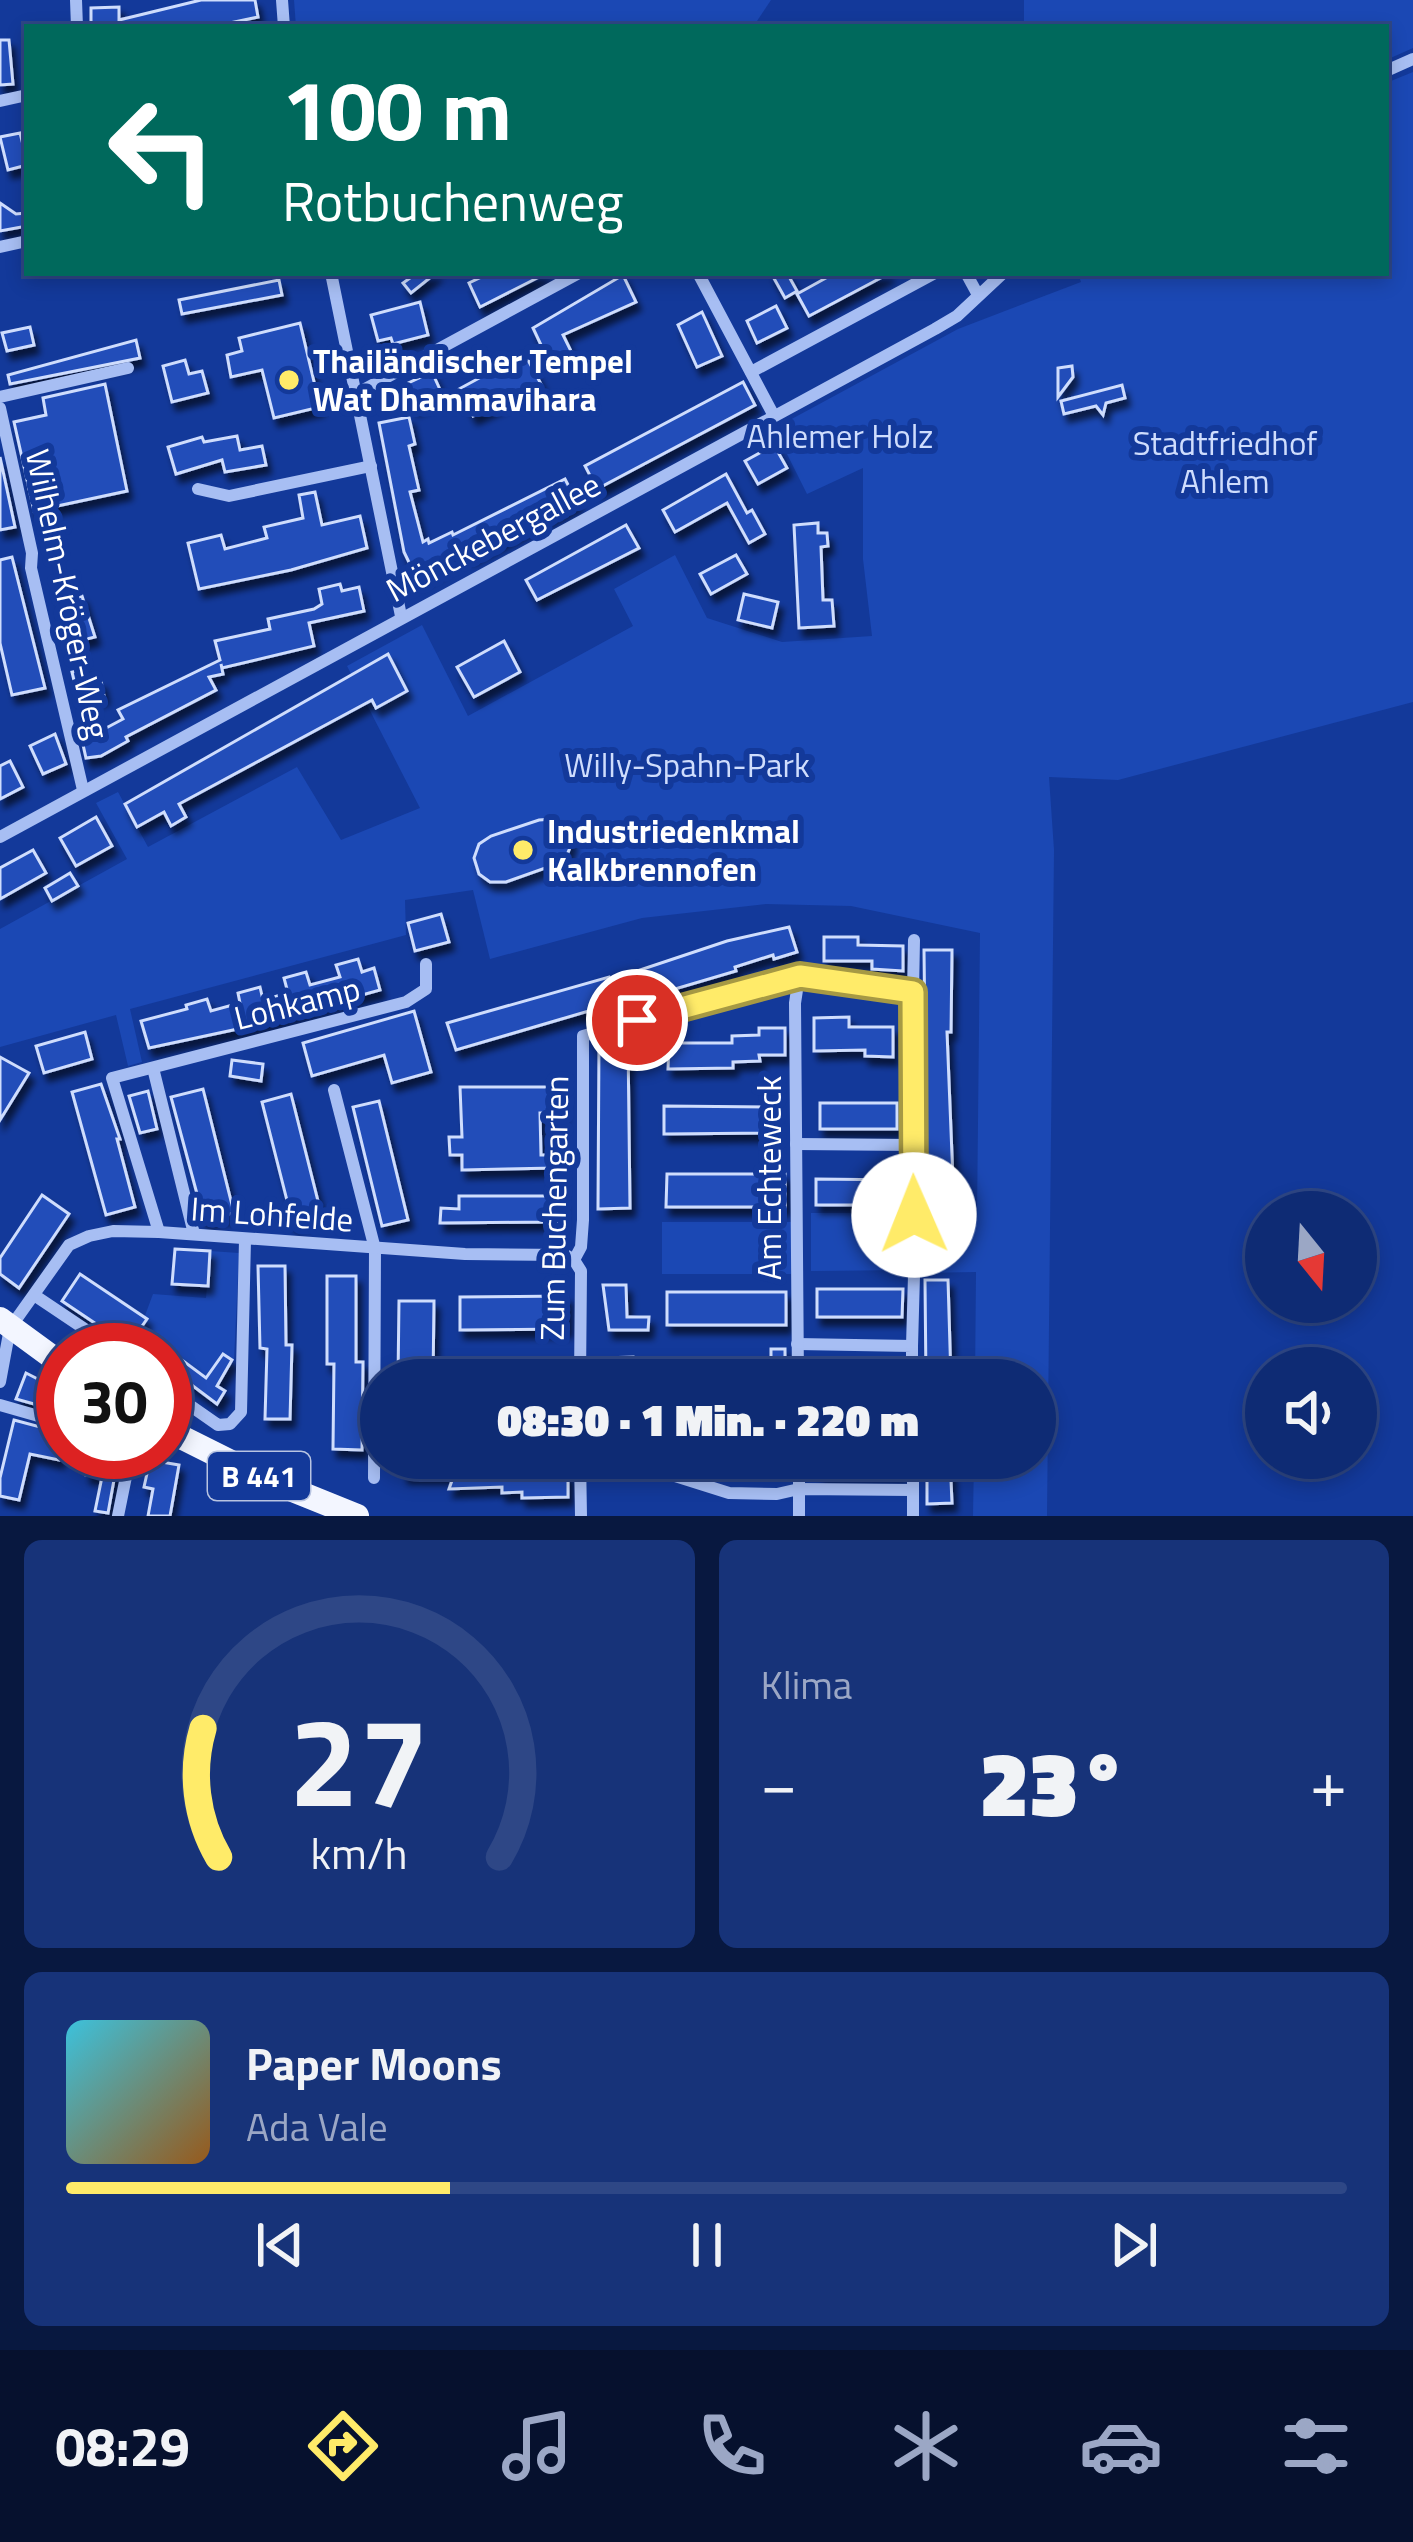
<!DOCTYPE html>
<html lang="de">
<meta charset="utf-8">
<style>
:root{--surface:#0e2b74;--page:#173379;--text:#f1f3f6;--muted:#9ba7c5;--line:#2e4786;--accent:#ffeb69}
body{margin:0;font-family:"Titillium Web",sans-serif;background:var(--page);color:var(--text);height:100vh;display:flex;flex-direction:column;font-size:45px;white-space:nowrap}
*{box-sizing:border-box;margin:0}
p{font-size:39px;color:var(--muted)}
.icon{flex:none;width:66px;height:66px;fill:none;stroke:currentColor;stroke-width:2;stroke-linecap:round;stroke-linejoin:round}
.map{position:relative;height:1516px;overflow:hidden}
.sheet{display:flex;flex-direction:column;gap:24px;padding:24px;background:#081840;flex:1}
.sheet>*{flex:none}
.guide{position:absolute;left:24px;top:24px;width:1365px;height:252px;border-radius:0px;box-shadow:0 6px 18px #0003,0 0 0 3px var(--line);background:#00695c;color:#fff;overflow:hidden}
.needle{width:78px;rotate:162deg}
.fabs{position:absolute;left:1245px;top:1191px;display:grid;gap:24px}
.fabs a{display:grid;place-items:center;width:132px;height:132px;border-radius:50%;background:var(--surface);box-shadow:0 6px 18px #0003,0 0 0 3px var(--line);font-size:60px}
.speed{position:absolute;left:36px;top:1323px;display:flex;gap:24px;font-size:60px;font-weight:700;text-align:center}
.speed>*{display:grid;place-content:center;width:156px;height:156px;border-radius:50%;background:var(--surface);box-shadow:0 6px 18px #0003,0 0 0 3px var(--line);line-height:1}
.speed .limit{border:18px solid #d22;background:#fff;color:#111}
.pin{position:absolute;display:grid;place-items:center;width:102px;height:102px;color:#fff;margin:-51px;border:6px solid #fff;border-radius:50%;box-shadow:0 3px 12px #0007}
.me{position:absolute;width:132px;margin:-66px;rotate:359deg;stroke-linejoin:round;filter:drop-shadow(0 0 9px #0008)}
.turn{display:flex;align-items:center;gap:42px;height:252px;padding:0 60px;font-size:54px}
.turn .icon{width:156px;height:156px;stroke-width:2.5}
.turn b{display:block;font-size:84px;line-height:102px}
.big{font-size:90px;font-weight:800;line-height:1.1}
.sheet .widget{flex:1;display:flex;flex-direction:column;justify-content:center;gap:18px;min-width:0;padding:0 42px;border-radius:18px;background:var(--page)}
.sheet .dial{align-items:center;gap:0}
.dial svg{height:312px;overflow:visible;fill:none;stroke:var(--line);stroke-width:7;stroke-linecap:round;text-anchor:middle}
.dial text{fill:var(--text);stroke:none}
.song{display:flex;align-items:center;gap:36px}
.cover{width:144px;height:144px;border-radius:18px;background:linear-gradient(135deg,hsl(190 70% 55%),hsl(30 70% 35%))}
.played{height:12px;border-radius:6px;background:linear-gradient(90deg,var(--accent) 30%,var(--line) 30%)}
.keys{display:flex;justify-content:space-around;direction:ltr}
.heat{display:flex;justify-content:space-between;align-items:center;font-size:66px;direction:ltr}
.sheet .tiles{flex:1;display:grid;gap:24px;grid-template-columns:1fr 1fr}
.widget:last-child{grid-column:span 2}
.trip{position:absolute;left:360px;top:1359px;width:696px;height:120px;border-radius:60px;background:var(--surface);box-shadow:0 6px 18px #0003,0 0 0 3px var(--line);font-weight:800;line-height:120px;text-align:center}
.tabs{display:flex;height:192px;justify-content:space-around;align-items:center;background:#06112e;color:var(--muted)}
.tabs .icon{width:84px;height:84px}
.tabs .active{color:var(--accent)}
.tabs b{font-size:54px;color:var(--text)}
.map>svg:first-child{display:block}
.green{fill:#1b48b4}
.building{fill:#214db9;stroke:#cfddfd;stroke-width:3;filter:url(#shadow)}
.lines{fill:none;stroke-linecap:round;stroke-linejoin:round}
.street{stroke:#a7bef3;stroke-width:12}
.primary{stroke:#f3f6ff;stroke-width:24}
.route-casing{stroke:#a69944;stroke-width:30}
.route{stroke:#ffeb69;stroke-width:21}
.poi-dot{fill:#ffeb69;stroke:#13399a;stroke-width:4.5}
.labels{text-anchor:middle;dominant-baseline:central;stroke-width:12;stroke-linejoin:round;paint-order:stroke}
.shield{fill:#13399a;stroke:#b8c4e1;stroke-width:3}
.shield-label{font-size:30px;font-weight:bold;fill:#fff}
.poi-label{font-size:33px;font-weight:bold;fill:#fff;stroke:#13399a;text-anchor:start}
.park-label{font-size:33px;fill:#cfddfd;stroke:#13399a}
.street-label{font-size:33px;fill:#fff;stroke:#13399a}
</style>
<div class="map">
<svg width="1413" height="1516" viewBox="0 0 1413 1516">
<defs>
<filter id="shadow"><feDropShadow dx="4.5" dy="8" stdDeviation="3" flood-color="#0009"/></filter>
</defs>
<rect width="100%" height="100%" fill="#13399a"/>
<!-- green -->
<g class="green">
<path d="M294,0H771L753,27H296Z"/>
<path d="M1024,0H1413V48L1386,60V27H1024Z"/>
<path d="M1413,72V702L1118,780L1049,777L1054,850L1047,1516H973L974,1458H1035V1380H975L976,1272L920,1273V1216H977L980,933L851,906L766,904L642,918L490,959L473,890L405,900L406,935L130,1009L142,1062L128,1066L116,1015L0,1047V929L127,859L96,803L118,792L148,847L297,767L341,840L420,808L347,666L422,625L468,716L633,626L614,589L675,555L707,618L782,642L872,636L863,559V468L807,494L776,432L789,425L788,421L958,329L1081,282L1078,273H1386V83Z"/>
<path d="M811,1213H909L908,1270L811,1271Z"/>
<path d="M662,1222H794L791,1274H662Z"/>
<path d="M210,1251L239,1253L234,1361L222,1354L206,1378L140,1329L153,1294L206,1298Z"/>
</g>
<!-- building -->
<g class="building">
<path d="M201,0H255L258,17L230,23L231,27H91V8L119,7V20Z"/>
<path d="M0,40H9L13,84L0,85Z"/>
<path d="M20,133L23,145L27,144V165L8,170L0,137Z"/>
<path d="M0,203L16,214L27,213V226L0,231Z"/>
<path d="M417,273H436L411,293L403,283Z"/>
<path d="M490,273H547L480,307L469,283Z"/>
<path d="M771,273H787L797,291L785,298Z"/>
<path d="M835,273H890L809,316L797,294Z"/>
<path d="M623,275L636,302L563,335L571,351L549,362L533,328Z"/>
<path d="M279,280L282,295L182,314L179,300Z"/>
<path d="M420,302L428,335L393,344L391,338L378,341L371,315Z"/>
<path d="M776,306L787,328L757,343L747,321Z"/>
<path d="M702,312L722,356L697,367L678,325Z"/>
<path d="M300,323L320,407L274,418L262,370L231,377L227,355L242,351L239,338Z"/>
<path d="M30,327L34,345L7,351L2,333Z"/>
<path d="M136,340L140,358L10,384L8,375Z"/>
<path d="M185,360L189,374L202,371L208,393L172,402L163,366Z"/>
<path d="M528,360L541,384L473,416L459,389L494,370L497,376Z"/>
<path d="M1072,366L1073,377L1058,397V368Z"/>
<path d="M432,372L442,394L414,407L404,385Z"/>
<path d="M743,382L755,405L597,489L585,466Z"/>
<path d="M105,384L127,491L34,511L14,422L46,415L43,398Z"/>
<path d="M1122,385L1125,398L1106,403L1103,415L1096,406L1064,414L1061,401Z"/>
<path d="M409,417L415,444L409,446L419,490L410,492L423,542L428,539L429,543L452,532L453,535L565,479L577,502L469,556L463,546L438,560L441,567L417,579L404,552L379,423Z"/>
<path d="M237,436L240,450L262,446L266,465L225,472L222,460L176,474L168,447L202,437L204,442Z"/>
<path d="M774,445L787,468L758,484L745,461Z"/>
<path d="M0,457L15,527L0,530Z"/>
<path d="M726,474L747,513L752,510L765,534L749,543L727,503L675,532L663,510Z"/>
<path d="M315,492L322,525L360,516L367,548L291,570L199,589L188,543L221,535L225,549L267,538L264,527L303,518L299,495Z"/>
<path d="M818,523V533H827L828,546L821,547L823,600H832L834,626L799,628L794,525Z"/>
<path d="M626,525L639,548L537,600L526,580Z"/>
<path d="M736,555L747,574L711,594L700,574Z"/>
<path d="M12,557L45,688L12,695L0,643V560Z"/>
<path d="M340,584L342,591L359,587L364,611L309,623L314,646L222,668L221,664L223,674L209,677L216,690L126,737L128,741L101,756L86,758L80,731L88,726L93,735L123,719L118,710L220,660L215,641L270,629L268,619L314,609L322,604L319,589Z"/>
<path d="M744,594L778,602L772,628L738,620Z"/>
<path d="M82,596L95,637L75,642L69,616L61,617L57,602Z"/>
<path d="M504,641L520,672L474,697L457,667Z"/>
<path d="M388,654L407,691L376,708L372,700L179,804L186,817L171,826L164,812L137,827L125,804Z"/>
<path d="M85,669L89,683L101,681L104,696L79,701L72,672Z"/>
<path d="M55,734L66,764L43,774L30,746Z"/>
<path d="M10,761L23,787L0,799V766Z"/>
<path d="M96,817L112,846L76,866L60,838Z"/>
<path d="M554,819L566,827L572,843L566,857L554,865L506,882H490L479,874L474,858L479,844L491,836L539,820Z"/>
<path d="M33,850L46,873L0,899V868Z"/>
<path d="M70,873L78,886L52,901L45,888Z"/>
<path d="M441,914L449,942L415,951L408,923Z"/>
<path d="M789,927L797,952L774,959L773,955L735,967L736,971L648,997L640,970L727,941Z"/>
<path d="M824,937H858V945L903,946V971L872,969V961H824Z"/>
<path d="M924,950H952L951,1032H947L954,1205L927,1204Z"/>
<path d="M358,959L362,972L374,968L380,990L247,1027L149,1048L141,1021L187,1009L186,1005L207,999L211,1011L240,1003L238,993L260,987L263,1000L288,993L284,978L306,972L310,985L340,977L336,965Z"/>
<path d="M609,977L616,1003L456,1050L447,1023Z"/>
<path d="M414,1011L431,1072L392,1083L384,1055L312,1076L303,1043Z"/>
<path d="M849,1017V1027H893V1057L865,1056V1050L814,1051V1018Z"/>
<path d="M759,1028H785V1055H759L760,1061L733,1062V1068L668,1069L669,1043H732V1036L759,1035Z"/>
<path d="M85,1032L92,1059L44,1073L36,1046Z"/>
<path d="M599,1042H628L630,1208L598,1209Z"/>
<path d="M0,1057L29,1073L0,1120Z"/>
<path d="M232,1060L263,1064L261,1081L230,1076Z"/>
<path d="M101,1084L120,1139H117L135,1207L106,1215L72,1092Z"/>
<path d="M460,1087H562V1113H540L541,1155H554L555,1168L462,1170V1155H450L449,1137H462Z"/>
<path d="M203,1089L234,1213L204,1220L171,1097Z"/>
<path d="M148,1091L157,1129L140,1133L129,1096Z"/>
<path d="M291,1094L322,1217L293,1224L262,1102Z"/>
<path d="M379,1101L408,1220L382,1226L353,1107Z"/>
<rect x="820" y="1103" width="77" height="26"/>
<path d="M664,1106L768,1107L769,1133L664,1134Z"/>
<path d="M667,1174H785V1207H666Z"/>
<path d="M816,1179L903,1180V1205H816Z"/>
<path d="M42,1195L69,1214L19,1288L0,1274V1258Z"/>
<path d="M459,1196H560V1222L440,1223L441,1208L459,1209Z"/>
<path d="M175,1249L210,1251L208,1286L172,1284Z"/>
<path d="M258,1266H285L286,1345H292L290,1419H265L267,1349L260,1348Z"/>
<path d="M80,1274L147,1319L140,1329L206,1378L223,1354L232,1360L217,1386L225,1391L217,1404L165,1365V1350H144L132,1341L129,1346L62,1301Z"/>
<path d="M327,1276H356V1362H363L362,1450L333,1449L334,1364H327Z"/>
<path d="M925,1280H948L951,1380H926Z"/>
<path d="M603,1285H626L627,1317H649L648,1330H609Z"/>
<path d="M817,1289H903L902,1317H817Z"/>
<rect x="667" y="1292" width="119" height="33"/>
<path d="M567,1296V1329L460,1330V1297Z"/>
<path d="M399,1301H434L433,1380H398Z"/>
<path d="M771,1349H785V1380H666L667,1360L771,1363Z"/>
<path d="M633,1357V1380H603V1358Z"/>
<rect x="461" y="1363" width="106" height="17"/>
<path d="M26,1373L63,1392V1412L16,1399Z"/>
<path d="M14,1420L63,1433L59,1460L30,1454L19,1500L0,1496V1478Z"/>
<path d="M90,1452H119L108,1513L95,1511L102,1477L86,1475Z"/>
<path d="M404,1458H485V1463H500V1468H524V1475L568,1474V1497L522,1498V1492L502,1493V1487L449,1489L454,1475H404Z"/>
<path d="M820,1458H901V1472L819,1473Z"/>
<path d="M927,1458H950L952,1503L927,1504Z"/>
<path d="M150,1460L179,1465L170,1516H148L153,1489L144,1487Z"/>
</g>
<g class="lines">
<!-- street -->
<g class="street">
<path d="M76,0L77,27"/>
<path d="M282,0L284,27"/>
<path d="M1386,71L1413,59"/>
<path d="M0,101L27,95"/>
<path d="M0,247L27,241"/>
<path d="M331,273L401,616"/>
<path d="M698,273L774,416"/>
<path d="M966,273L978,295"/>
<path d="M751,372L935,273"/>
<path d="M354,395L579,273"/>
<path d="M0,397L128,368"/>
<path d="M0,408L32,553L31,568L83,790"/>
<path d="M198,489L229,496L371,466"/>
<path d="M0,837L935,329L957,316L1003,273"/>
<path d="M913,992L914,940"/>
<path d="M153,1068L194,1234"/>
<path d="M334,1090L375,1249L374,1478"/>
<path d="M913,1145L914,1220"/>
<path d="M159,1232L112,1078L406,1002L426,989V964"/>
<path d="M34,1295L116,1350"/>
<path d="M797,1344L912,1346V1380"/>
<path d="M912,1346L914,1275"/>
<path d="M580,1380L581,1271L574,1260L581,1247L583,1220V1036L773,981L799,977L913,992V1145L796,1144"/>
<path d="M798,1380L795,1003L799,977"/>
<path d="M0,1382L10,1328L69,1245L89,1236L113,1231L159,1232L465,1254L566,1255L574,1260"/>
<path d="M165,1388L218,1425L230,1424L241,1412L245,1240"/>
<path d="M0,1405L63,1423"/>
<path d="M580,1458L581,1516"/>
<path d="M618,1458L729,1493L777,1494L799,1489L913,1490V1458"/>
<path d="M799,1458V1516"/>
<path d="M913,1490V1516"/>
<path d="M118,1516L131,1452"/>
</g>
<!-- primary -->
<g class="primary">
<path d="M0,1319L63,1365"/>
<path d="M165,1429L263,1478L357,1516"/>
</g>
</g>
<g class="lines">
<defs>
<path id="route" d="M637,1020L800,976L913,992L914,1215"/>
</defs>
<!-- route casing -->
<use href="#route" class="route-casing"/>
<!-- route -->
<use href="#route" class="route"/>
</g>
<!-- markers -->
<g class="poi-dot">
<circle cx="289" cy="380" r="12"/>
<circle cx="523" cy="850" r="12"/>
</g>
<g class="labels">
<!-- shield labels -->
<rect class="shield" x="208" y="1452" width="102" height="48" rx="9"/>
<g class="shield-label">
<text x="259" y="1476">B 441</text>
</g>
<!-- poi labels -->
<g class="poi-label">
<text x="313" y="361">Thailändischer Tempel<tspan x="313" dy="38">Wat Dhammavihara</tspan></text>
<text x="547" y="831">Industriedenkmal<tspan x="547" dy="38">Kalkbrennofen</tspan></text>
</g>
<!-- park labels -->
<g class="park-label">
<text x="840" y="436">Ahlemer Holz</text>
<text x="1225" y="443">Stadtfriedhof<tspan x="1225" dy="38">Ahlem</tspan></text>
<text x="687" y="765">Willy-Spahn-Park</text>
</g>
<!-- street labels -->
<g class="street-label">
<text transform="translate(493 537) rotate(-28)">Mönckebergallee</text>
<text transform="translate(68 594) rotate(78)">Wilhelm-Kröger-Weg</text>
<text transform="translate(297 1003) rotate(-14)">Lohkamp</text>
<text transform="translate(769 1178) rotate(-90)">Am Echteweck</text>
<text transform="translate(554 1208) rotate(-89)">Zum Buchengarten</text>
<text transform="translate(272 1214) rotate(4)">Im Lohfelde</text>
</g>
</g>
</svg>
<div class="fabs">
<a><svg class="needle" viewBox="-14 -14 28 28"><path d="M0-13l5 13h-10z" fill="#e53935"/><path d="M0 13l5-13h-10z" fill="#9ba7c5"/></svg></a>
<a><svg class="icon" aria-label="sound" viewBox="0 0 24 24"><path d="M4 9h4l5-4v14l-5-4H4zM17 9q2 3 0 6"/></svg></a>
</div>
<div class="speed"><div class="limit">30</div></div>
<div class="pin" style="left:637px;top:1020px;background:#d93025"><svg class="icon" aria-label="arrive" viewBox="0 0 24 24"><path d="M6 21V4h12l-3 4 3 4H6"/></svg></div>
<svg class="me" style="left:914px;top:1215px" viewBox="-20 -20 40 40"><circle r="19" fill="#fff"/><path d="M0-13L10 11 0 6-10 11z" fill="#ffeb69"/></svg>
<div class="trip">08:30 · 1 Min. · 220 m</div>
<div class="guide">
<div class="turn"><svg class="icon" aria-label="left" viewBox="0 0 24 24"><path d="M17 20v-9H6M10 6l-5 5 5 5"/></svg><div><b>100 m</b>Rotbuchenweg</div></div>
</div>
</div>
<section class="sheet">
<div class="tiles">
<div class="widget dial"><svg viewBox="0 0 100 80">
<path d="M14 69A42 42 0 1 1 86 69"/>
<path d="M14 69A42 42 0 0 1 10 36" stroke="#ffeb69"/>
<text x="50" y="56" font-size="32" font-weight="700">27</text>
<text x="50" y="72" font-size="11">km/h</text>
</svg></div>
<div class="widget"><p>Klima</p>
<div class="heat"><a>−</a><b class="big">23°</b><a>+</a></div>
</div>
<div class="widget">
<div class="song"><i class="cover"></i><div><b>Paper Moons</b><p>Ada Vale</p></div></div>
<div class="played"></div>
<div class="keys"><svg class="icon" aria-label="previous" viewBox="0 0 24 24"><path d="M18 5L8 12l10 7zM5 5v14"/></svg><svg class="icon" aria-label="pause" viewBox="0 0 24 24"><path d="M8 5v14M16 5v14"/></svg><svg class="icon" aria-label="next" viewBox="0 0 24 24"><path d="M6 5l10 7-10 7zM19 5v14"/></svg></div>
</div>
</div>
</section>
<nav class="tabs">
<b>08:29</b>
<svg class="icon active" aria-label="directions" viewBox="0 0 24 24"><path d="M12 3l9 9-9 9-9-9zM9 14v-3h6M13 9l2 2-2 2"/></svg>
<svg class="icon" aria-label="music" viewBox="0 0 24 24"><path d="M9 18V5l10-2v13"/><circle cx="6" cy="18" r="3"/><circle cx="16" cy="16" r="3"/></svg>
<svg class="icon" aria-label="phone" viewBox="0 0 24 24"><path d="M5 4h4l2 5-3 2q2 4 5 5l2-3 5 2v4C11 20 4 13 5 4z"/></svg>
<svg class="icon" aria-label="climate" viewBox="0 0 24 24"><path d="M12 3v18M4 7l16 10M4 17L20 7"/></svg>
<svg class="icon" aria-label="car" viewBox="0 0 24 24"><path d="M5 17H2v-5l4-1 3-4h7l3 4 3 1v5h-3M9 17h6M6 11h13"/><circle cx="7" cy="17" r="2"/><circle cx="17" cy="17" r="2"/></svg>
<svg class="icon" aria-label="filters" viewBox="0 0 24 24"><path d="M4 7h16M4 17h16"/><circle cx="9" cy="7" r="2"/><circle cx="15" cy="17" r="2"/></svg>
</nav>
